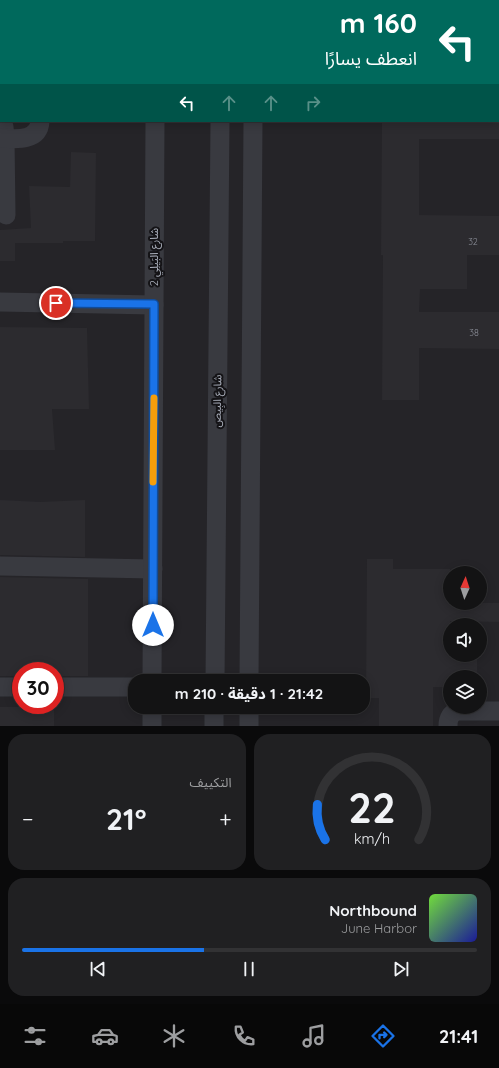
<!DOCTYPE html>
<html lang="ar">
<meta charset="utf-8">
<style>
:root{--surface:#131314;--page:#202022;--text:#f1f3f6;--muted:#9d9ea0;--line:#323234;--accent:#1a73e8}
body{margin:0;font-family:Quicksand,"Noto Sans Arabic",sans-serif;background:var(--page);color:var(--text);direction:rtl;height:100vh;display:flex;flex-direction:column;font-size:15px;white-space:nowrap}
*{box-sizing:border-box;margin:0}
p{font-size:13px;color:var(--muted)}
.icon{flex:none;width:22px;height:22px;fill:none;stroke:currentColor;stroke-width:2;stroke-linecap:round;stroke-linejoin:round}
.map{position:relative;height:726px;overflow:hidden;direction:ltr}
.sheet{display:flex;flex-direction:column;gap:8px;padding:8px;background:#0a0a0b;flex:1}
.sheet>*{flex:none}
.top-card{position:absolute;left:0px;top:0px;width:499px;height:122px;box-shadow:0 2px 10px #0003,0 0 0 1px var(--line);direction:rtl;background:#00695c;color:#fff;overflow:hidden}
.needle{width:26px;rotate:3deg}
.buttons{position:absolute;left:443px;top:566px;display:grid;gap:8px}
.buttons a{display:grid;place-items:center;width:44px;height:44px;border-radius:50%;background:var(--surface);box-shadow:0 2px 10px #0003,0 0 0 1px var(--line);font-size:20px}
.speed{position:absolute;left:12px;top:662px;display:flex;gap:8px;font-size:20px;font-weight:700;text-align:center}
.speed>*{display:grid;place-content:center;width:52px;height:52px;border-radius:50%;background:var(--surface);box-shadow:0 2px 10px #0003,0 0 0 1px var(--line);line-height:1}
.speed .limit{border:6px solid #d22;background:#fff;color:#111}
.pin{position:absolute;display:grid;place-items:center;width:34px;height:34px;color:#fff;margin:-17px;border:2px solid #fff;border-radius:50%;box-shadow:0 1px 4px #0007}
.me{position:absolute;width:44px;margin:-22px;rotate:0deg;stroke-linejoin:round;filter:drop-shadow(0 0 3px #0008)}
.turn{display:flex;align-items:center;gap:14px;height:84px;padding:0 16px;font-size:18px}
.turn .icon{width:52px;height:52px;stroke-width:2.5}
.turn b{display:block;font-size:28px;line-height:34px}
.lanes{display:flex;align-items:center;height:38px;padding:0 16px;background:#0003;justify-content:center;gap:20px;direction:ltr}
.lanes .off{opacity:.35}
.big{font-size:30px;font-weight:700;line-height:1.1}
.sheet .widget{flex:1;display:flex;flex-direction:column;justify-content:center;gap:6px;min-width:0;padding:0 14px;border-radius:16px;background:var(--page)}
.sheet .dial{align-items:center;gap:0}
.dial svg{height:104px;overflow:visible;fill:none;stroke:var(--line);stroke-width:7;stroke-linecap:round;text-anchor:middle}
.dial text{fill:var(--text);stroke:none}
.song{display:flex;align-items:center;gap:12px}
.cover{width:48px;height:48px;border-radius:6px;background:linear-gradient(135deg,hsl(100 70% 55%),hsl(240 70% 35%))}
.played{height:4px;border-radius:2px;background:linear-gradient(90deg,var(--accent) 40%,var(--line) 40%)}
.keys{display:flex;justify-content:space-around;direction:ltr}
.heat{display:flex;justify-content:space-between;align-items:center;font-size:22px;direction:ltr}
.sheet .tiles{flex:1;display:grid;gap:8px;grid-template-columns:1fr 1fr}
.widget:last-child{grid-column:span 2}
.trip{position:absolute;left:128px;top:674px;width:242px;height:40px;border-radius:16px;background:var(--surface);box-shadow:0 2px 10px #0003,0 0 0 1px var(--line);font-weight:700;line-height:40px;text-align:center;direction:rtl}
.menu{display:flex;height:64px;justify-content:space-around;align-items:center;background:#080808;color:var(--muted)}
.menu .icon{width:28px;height:28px}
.menu .current{color:var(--accent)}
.menu b{font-size:18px;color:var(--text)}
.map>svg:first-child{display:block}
.built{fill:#252428;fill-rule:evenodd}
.building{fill:#2c2b2f}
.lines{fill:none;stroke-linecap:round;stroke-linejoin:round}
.minor{stroke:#393a40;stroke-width:19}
.route-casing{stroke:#114b97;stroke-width:10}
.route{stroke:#1a73e8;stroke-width:7}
.slow{stroke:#f59e0b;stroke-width:7}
.labels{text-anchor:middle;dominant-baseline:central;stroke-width:4;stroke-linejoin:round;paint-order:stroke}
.number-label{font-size:9px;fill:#8a8d97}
.street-label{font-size:11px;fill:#aaafbb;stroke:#141316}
</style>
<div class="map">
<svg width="499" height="726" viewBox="0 0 499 726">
<rect width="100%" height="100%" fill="#19191b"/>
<!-- built -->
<path class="built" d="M0,0H499V726H0ZM1,1H498V121H1ZM450,573H480V603H450ZM450,625H480V655H450ZM21,671H55V705H21ZM450,677H480V707H450ZM135,681H363V707H135Z"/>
<!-- building -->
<g class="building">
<path d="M382,121H499V139H419V215L499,216V255H467V289H420L419,312H499V349L419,348V400H382L383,255H381Z"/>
<path d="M71,152L96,153L95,241H63V243H15V261H0V230L31,228L29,186L70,187Z"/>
<path d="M0,327L87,328L89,409H52L55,450H0Z"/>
<path d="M0,500L40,502L85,500V557L0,555Z"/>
<path d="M367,559H393V569H450V603H499V622L450,621V655H477V677H450V687H433V726H379V698H366Z"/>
<path d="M0,577L88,579V676H55V671H21V676H0Z"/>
<rect x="0" y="707" width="54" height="19"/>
</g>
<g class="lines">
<!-- minor -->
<g class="minor">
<path d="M156,1V0"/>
<path d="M221,1V0"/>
<path d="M253,1V0"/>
<path d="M0,71L1,67"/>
<path d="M0,87L1,89"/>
<path d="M2,121L4,127L5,138L6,215"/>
<path d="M0,138C15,139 39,142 40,121"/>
<path d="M0,302L154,305"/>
<path d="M0,566L153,569"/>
<path d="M152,681L155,121"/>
<path d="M215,681L220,121"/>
<path d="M249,681L253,121"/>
<path d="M0,687H21"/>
<path d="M55,687H135"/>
<path d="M152,726V707"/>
<path d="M214,726V707"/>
<path d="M249,726V707"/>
<path d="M448,726C448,718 450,714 457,711H499"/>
</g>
</g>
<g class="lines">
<defs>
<path id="route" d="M56,303L154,304L153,625"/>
</defs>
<!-- route casing -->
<use href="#route" class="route-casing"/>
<!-- route -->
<use href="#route" class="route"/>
<!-- slow -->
<path class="slow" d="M153,482L154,398"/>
</g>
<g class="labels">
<!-- number labels -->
<g class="number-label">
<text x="473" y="241">32</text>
<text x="474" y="332">38</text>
</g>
<!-- street labels -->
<g class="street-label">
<text transform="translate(154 257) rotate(-90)">شارع البَيلِي 2</text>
<text transform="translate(217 401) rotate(-89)">شارع البِيص</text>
</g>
</g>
</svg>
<div class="buttons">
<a><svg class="needle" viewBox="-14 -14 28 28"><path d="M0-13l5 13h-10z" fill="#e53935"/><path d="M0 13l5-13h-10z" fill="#9d9ea0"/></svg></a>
<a><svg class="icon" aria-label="sound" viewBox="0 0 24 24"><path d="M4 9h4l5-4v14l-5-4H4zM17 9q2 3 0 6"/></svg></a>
<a><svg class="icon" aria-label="layers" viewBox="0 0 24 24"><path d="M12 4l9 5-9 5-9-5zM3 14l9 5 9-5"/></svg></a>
</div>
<div class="speed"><div class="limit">30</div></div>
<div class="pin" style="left:56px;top:303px;background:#d93025"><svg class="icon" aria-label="arrive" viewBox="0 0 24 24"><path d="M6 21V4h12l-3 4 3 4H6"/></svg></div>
<svg class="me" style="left:153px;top:625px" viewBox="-20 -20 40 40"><circle r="19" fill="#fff"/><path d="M0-13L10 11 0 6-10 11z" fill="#1a73e8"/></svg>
<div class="trip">21:42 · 1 دقيقة · 210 m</div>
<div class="top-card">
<div class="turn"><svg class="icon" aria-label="left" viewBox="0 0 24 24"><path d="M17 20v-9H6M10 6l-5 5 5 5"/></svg><div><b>160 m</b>انعطف يسارًا</div></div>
<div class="lanes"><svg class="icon" aria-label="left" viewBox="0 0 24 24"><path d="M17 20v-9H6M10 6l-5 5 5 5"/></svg><svg class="icon off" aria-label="ahead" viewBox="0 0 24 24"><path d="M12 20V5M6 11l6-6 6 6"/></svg><svg class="icon off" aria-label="ahead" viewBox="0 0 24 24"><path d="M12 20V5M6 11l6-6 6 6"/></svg><svg class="icon off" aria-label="right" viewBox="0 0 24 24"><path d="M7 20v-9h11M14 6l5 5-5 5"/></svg></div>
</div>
</div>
<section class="sheet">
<div class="tiles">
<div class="widget dial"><svg viewBox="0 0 100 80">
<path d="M14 69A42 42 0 1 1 86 69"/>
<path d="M14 69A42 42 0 0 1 8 42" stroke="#1a73e8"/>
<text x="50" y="56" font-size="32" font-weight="700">22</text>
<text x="50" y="72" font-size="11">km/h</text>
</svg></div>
<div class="widget"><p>التكييف</p>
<div class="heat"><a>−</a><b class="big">21°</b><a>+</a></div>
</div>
<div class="widget">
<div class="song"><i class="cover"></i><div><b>Northbound</b><p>June Harbor</p></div></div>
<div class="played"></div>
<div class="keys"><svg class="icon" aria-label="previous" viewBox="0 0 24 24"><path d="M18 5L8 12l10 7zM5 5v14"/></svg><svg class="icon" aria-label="pause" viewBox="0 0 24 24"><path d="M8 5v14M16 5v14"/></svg><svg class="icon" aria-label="next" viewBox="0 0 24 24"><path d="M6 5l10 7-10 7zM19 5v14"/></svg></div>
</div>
</div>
</section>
<nav class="menu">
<b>21:41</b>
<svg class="icon current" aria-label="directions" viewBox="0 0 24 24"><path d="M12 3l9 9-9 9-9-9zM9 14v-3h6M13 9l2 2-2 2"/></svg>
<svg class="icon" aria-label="music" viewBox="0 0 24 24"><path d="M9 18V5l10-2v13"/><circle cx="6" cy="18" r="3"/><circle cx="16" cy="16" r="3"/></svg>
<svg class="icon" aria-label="phone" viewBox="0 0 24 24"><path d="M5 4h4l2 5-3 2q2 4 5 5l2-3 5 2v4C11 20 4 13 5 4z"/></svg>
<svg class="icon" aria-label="climate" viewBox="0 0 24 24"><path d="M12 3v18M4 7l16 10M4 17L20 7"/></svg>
<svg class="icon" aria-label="car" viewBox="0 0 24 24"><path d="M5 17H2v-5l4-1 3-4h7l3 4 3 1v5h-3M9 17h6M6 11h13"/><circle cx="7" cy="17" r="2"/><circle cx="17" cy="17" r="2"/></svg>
<svg class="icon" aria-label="filters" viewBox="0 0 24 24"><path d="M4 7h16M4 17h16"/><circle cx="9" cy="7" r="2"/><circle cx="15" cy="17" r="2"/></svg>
</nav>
